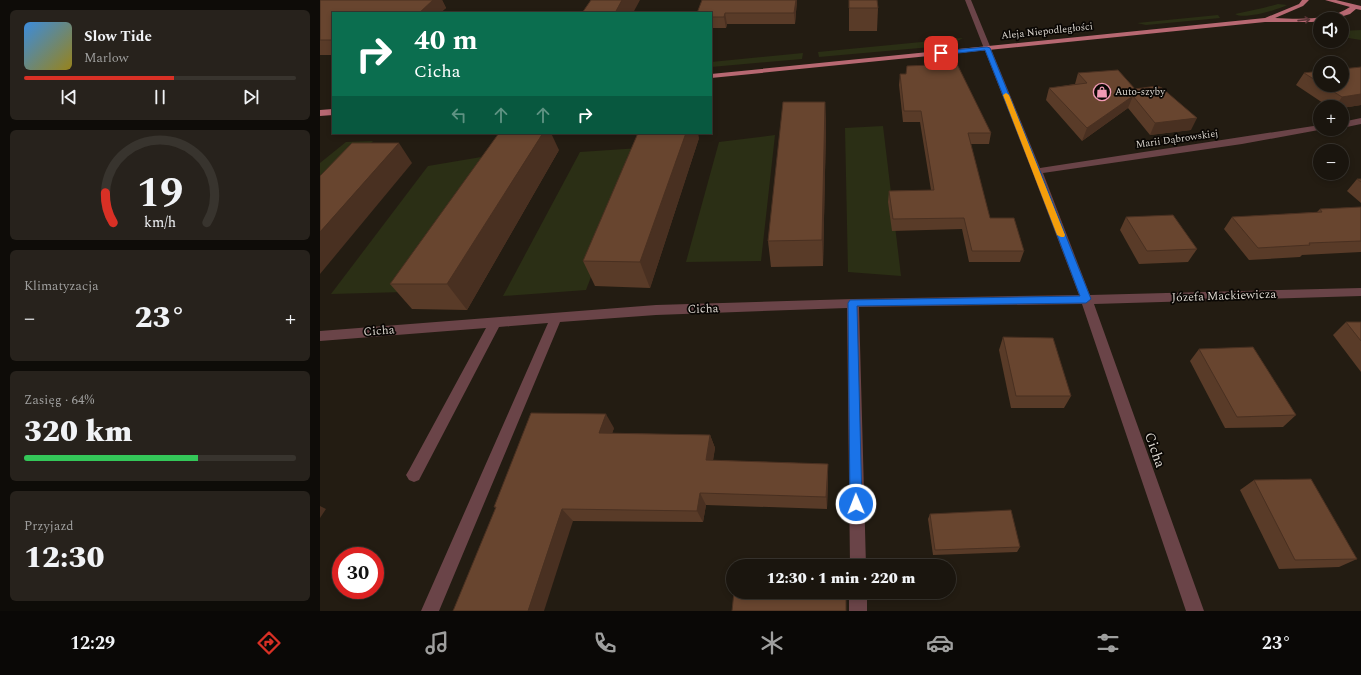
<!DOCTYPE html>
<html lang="pl">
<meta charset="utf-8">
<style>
:root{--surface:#1a150e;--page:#27221c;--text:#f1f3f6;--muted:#9f9f9e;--line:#38342e;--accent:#d93025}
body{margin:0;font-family:Spectral,serif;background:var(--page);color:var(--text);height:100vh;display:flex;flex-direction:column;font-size:15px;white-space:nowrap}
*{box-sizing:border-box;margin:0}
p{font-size:13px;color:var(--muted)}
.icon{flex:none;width:22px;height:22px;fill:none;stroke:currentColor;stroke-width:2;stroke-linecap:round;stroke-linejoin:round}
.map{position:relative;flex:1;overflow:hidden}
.panel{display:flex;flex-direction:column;gap:10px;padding:10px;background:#0e0c08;width:320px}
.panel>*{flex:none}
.top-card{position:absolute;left:12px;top:12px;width:380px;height:122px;border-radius:0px;box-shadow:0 2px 6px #0003,0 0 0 1px var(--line);background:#0b6e4f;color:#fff;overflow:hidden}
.tools{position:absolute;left:993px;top:12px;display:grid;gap:8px}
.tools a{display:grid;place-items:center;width:36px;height:36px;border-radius:50%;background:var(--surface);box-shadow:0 2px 6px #0003,0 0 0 1px var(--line);font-size:20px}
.speed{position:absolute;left:12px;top:547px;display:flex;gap:8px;font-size:20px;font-weight:700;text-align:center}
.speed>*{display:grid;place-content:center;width:52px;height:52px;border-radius:50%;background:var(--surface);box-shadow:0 2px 6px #0003,0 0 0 1px var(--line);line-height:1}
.speed .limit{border:6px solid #d22;background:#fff;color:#111}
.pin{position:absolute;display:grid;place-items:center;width:34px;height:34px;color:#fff;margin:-17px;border-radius:8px;box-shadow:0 2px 6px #0006}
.me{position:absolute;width:44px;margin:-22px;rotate:359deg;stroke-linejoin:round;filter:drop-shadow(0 0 3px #0008)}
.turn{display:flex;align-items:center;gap:14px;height:84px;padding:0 16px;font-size:18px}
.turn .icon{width:52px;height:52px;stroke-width:2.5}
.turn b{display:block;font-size:28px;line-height:34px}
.lanes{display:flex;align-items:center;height:38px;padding:0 16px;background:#0003;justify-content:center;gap:20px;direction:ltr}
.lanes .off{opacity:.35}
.big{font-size:30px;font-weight:800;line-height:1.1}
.panel .widget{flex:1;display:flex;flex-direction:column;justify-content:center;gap:6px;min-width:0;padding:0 14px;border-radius:6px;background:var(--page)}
.panel .dial{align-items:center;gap:0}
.dial svg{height:104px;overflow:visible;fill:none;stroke:var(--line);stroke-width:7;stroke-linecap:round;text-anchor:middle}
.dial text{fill:var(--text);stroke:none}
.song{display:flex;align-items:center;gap:12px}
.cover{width:48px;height:48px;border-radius:6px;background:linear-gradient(135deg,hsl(210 70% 55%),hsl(50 70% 35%))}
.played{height:4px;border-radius:2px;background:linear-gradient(90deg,var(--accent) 55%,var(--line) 55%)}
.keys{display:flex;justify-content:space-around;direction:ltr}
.heat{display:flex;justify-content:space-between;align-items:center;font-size:22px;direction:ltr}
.charge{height:6px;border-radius:3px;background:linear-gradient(90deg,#34c759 64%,var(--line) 0)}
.trip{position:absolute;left:406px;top:559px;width:230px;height:40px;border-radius:20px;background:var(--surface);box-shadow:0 2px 6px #0003,0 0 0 1px var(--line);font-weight:800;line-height:40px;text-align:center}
.menu{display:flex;height:64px;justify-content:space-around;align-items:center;background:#0a0806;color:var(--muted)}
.menu .icon{width:28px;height:28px}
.menu .on{color:var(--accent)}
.menu b{font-size:18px;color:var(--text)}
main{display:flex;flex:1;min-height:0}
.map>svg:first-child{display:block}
.green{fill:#2b2f15}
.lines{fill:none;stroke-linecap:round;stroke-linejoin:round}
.minor{fill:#6a4448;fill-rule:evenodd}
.major{fill:#b76872;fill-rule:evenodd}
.wall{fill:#593b28}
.shaded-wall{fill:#493021}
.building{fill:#68452f;stroke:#493021}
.oneway{stroke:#583335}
.route{fill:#1a73e8;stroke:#114b97}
.slow{fill:#f59e0b}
.labels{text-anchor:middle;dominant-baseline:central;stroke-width:3.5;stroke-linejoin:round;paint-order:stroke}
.far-street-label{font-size:10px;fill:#dcd7d0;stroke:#0a0704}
.far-poi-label{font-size:10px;fill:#dcd7d0;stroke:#0a0704;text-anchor:start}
.street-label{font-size:12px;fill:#dcd7d0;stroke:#0a0704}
.near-street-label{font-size:14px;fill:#dcd7d0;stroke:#0a0704}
</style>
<main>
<section class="panel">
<div class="widget">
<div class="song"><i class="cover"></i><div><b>Slow Tide</b><p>Marlow</p></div></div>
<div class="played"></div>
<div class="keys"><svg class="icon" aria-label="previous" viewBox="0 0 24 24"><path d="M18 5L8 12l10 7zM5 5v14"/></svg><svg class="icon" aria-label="pause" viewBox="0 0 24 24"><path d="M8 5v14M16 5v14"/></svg><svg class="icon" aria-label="next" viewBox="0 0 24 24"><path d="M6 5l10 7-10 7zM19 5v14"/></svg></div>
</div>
<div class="widget dial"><svg viewBox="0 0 100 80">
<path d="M14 69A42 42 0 1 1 86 69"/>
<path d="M14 69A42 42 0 0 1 8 46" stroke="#d93025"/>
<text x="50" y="56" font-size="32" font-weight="700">19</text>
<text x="50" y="72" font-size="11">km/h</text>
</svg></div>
<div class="widget"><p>Klimatyzacja</p>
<div class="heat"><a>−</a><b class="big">23°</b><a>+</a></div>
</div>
<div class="widget"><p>Zasięg · 64%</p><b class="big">320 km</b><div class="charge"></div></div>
<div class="widget"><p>Przyjazd</p><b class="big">12:30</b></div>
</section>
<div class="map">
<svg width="1041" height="611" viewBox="0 0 1041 611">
<rect width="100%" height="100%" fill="#231c12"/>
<!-- green -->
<g class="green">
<path d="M958,4L967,5C957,10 924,20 915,14L943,8Z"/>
<path d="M898,15L900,18L826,25L817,23Z"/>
<path d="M1041,30V40L1022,37V31Z"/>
<path d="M643,38L635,42L611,47L499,57L498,52Z"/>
<path d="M483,53L482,59L391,67V62Z"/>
<path d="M563,126L581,276L528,272L525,128Z"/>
<path d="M455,135L441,261L366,262L399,142Z"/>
<path d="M53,141L0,198V163L26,142Z"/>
<path d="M320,148L266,290L183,296L260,152Z"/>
<path d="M179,154L84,292L11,294L108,166Z"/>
</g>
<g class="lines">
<!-- minor -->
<g class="minor">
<path d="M645,0H651L720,168L1000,125V129H1004L922,144L723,173L770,295L1041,288V296L774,304L884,611H866L762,304L539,307L546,566H530L527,308L336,315L240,322L119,611H101L228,323L179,327L99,480L94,482L89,480L86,475L89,470L166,328L0,341V331L336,305L533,299L759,295L712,171Z"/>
<path d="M1041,118V124L1022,128V122Z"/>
<rect x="529" y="592" width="18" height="19"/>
</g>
<!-- major -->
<g class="major">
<path d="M982,0H989L983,6L955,18C979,19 1009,21 1030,7L1005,0H1016L1041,6V10L1036,9L1030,14L1017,18L1000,19V21L992,22H945L391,78V74L945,18L979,4Z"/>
<path d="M13,109V115L0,116V110Z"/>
</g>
</g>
<!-- wall -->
<g class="wall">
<path d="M0,0H122L126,8L120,13H13V55H0Z"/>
<path d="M477,0L475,24H407L406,28H391V13Z"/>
<path d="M529,0H557L558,8L557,31H529Z"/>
<path d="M1041,67V105L1022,108V107H1009L976,85L984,73L1000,71V85H1022Z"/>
<path d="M758,73L815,89L871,130L830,135L808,108L762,141L726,100L729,88L755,84Z"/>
<path d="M580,74L671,133L669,144H650L670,218L704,251L700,262H649L642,229L572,231L568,202L569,191L611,190L600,122H583L579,85Z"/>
<path d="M505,102L506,127L503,266L451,267L448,241Z"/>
<path d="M379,138L330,288L275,286L263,261Z"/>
<path d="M239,150L147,310L92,309L70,284Z"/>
<path d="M1037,179H1041V203L1027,191Z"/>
<path d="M1041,207V252L982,255L980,257L929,260L904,229L912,217L997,212L1000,209Z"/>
<path d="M806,217L877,249L868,262L819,264L800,230Z"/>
<path d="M1026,322H1041V372L1013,335Z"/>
<path d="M683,337L751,396L744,408H691L679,350Z"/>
<path d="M879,349L976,415L963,427L905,428L870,361Z"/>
<path d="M294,428L292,433L390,435L395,448L393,460L508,464V476L507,509L386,505L383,522L253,521L176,508L174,507Z"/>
<path d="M934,480L1037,559L1019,567L959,569L920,490Z"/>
<path d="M610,514L700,547L697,552L613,555L608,519Z"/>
</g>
<!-- shaded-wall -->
<g class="shaded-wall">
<path d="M113,0H122L126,8L120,13H99Z"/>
<path d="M302,0H320L313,13H295Z"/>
<path d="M476,0H477L475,24L474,13Z"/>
<path d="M405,13L407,24L406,28L404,17Z"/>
<path d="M1041,94V105L1022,108V107H1015L1022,97Z"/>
<path d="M813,96L808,108L762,141L767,128Z"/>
<path d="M505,102L506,127L503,266L502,240Z"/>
<path d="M877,118L871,130L830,135L835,123Z"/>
<path d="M223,133H231L239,150L147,310L127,284Z"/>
<path d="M366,133H378L379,138L330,288L320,262Z"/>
<path d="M79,143L92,163L0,274V232Z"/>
<path d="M286,414L294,428L288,446L279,433Z"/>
<path d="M390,435L395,448L391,472L386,460Z"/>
<path d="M508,464V476L507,509L506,497Z"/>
<path d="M380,493L386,505L383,522L377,511Z"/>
<path d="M0,506L6,509L0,518Z"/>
<path d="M242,509L253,521L224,611H208Z"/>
</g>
<!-- building -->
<g class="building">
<path d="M0,0H113L99,13H13V40H0Z"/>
<path d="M271,0H302L295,13H262Z"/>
<path d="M382,0H476L474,13H405L404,17H391V13H377Z"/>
<path d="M529,0H557L558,8H529Z"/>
<path d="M637,64L671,133H648L670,218H694L704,251H652L644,218L573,219L569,191L614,190L601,111H584L580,74H586L587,66Z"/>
<path d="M1041,67V94L1022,97L1003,85H1022V69Z"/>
<path d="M798,70L815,89L837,86L842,88L877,118L835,123L813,96L767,128L729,88L767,83L758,73Z"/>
<path d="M1000,71V83L984,73Z"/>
<path d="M463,102H505L502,240L448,241Z"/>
<path d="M179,133H223L127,284H70Z"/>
<path d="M318,133H366L320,262L263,261Z"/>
<path d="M32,143H79L0,232V176Z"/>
<path d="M1037,179H1041V182Z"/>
<path d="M1041,207V241L989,243L990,245L938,248L912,217L1002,212L1000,209Z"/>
<path d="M853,215L877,249L827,251L806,217Z"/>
<path d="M1026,322H1041V341Z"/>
<path d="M683,337L733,338L751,396H696Z"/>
<path d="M933,347L976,415L917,417L879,349Z"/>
<path d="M211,413L286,414L279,433L390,435L386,460L508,464L506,497L380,493L377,511L242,509L208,611H133L176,507H174Z"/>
<path d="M991,479L1037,559L975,560L934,480Z"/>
<path d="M691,510L700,547L615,550L610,514Z"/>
<path d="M414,592H526V611H412Z"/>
</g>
<!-- one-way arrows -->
<defs><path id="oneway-shaft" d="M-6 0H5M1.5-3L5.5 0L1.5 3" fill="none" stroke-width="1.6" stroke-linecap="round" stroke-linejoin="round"/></defs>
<use class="oneway" href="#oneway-shaft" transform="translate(984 20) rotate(-6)"/>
<!-- route -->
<path class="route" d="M667,47L670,48L720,171L771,299L766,303L537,306L542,504L541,508L536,510L532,508L530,504L528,303L530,300L760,296L713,171L665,50L621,55L618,53L621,51Z"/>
<!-- slow -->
<path class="slow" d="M686,93L689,95L745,235L744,237H741L737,235L683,95Z"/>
<!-- icons -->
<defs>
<symbol id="shop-ring" viewBox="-11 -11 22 22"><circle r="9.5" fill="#0a0704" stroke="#f09ab4" stroke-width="1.5"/><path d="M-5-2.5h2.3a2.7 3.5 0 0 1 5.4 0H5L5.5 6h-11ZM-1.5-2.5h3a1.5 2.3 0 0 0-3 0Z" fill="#f09ab4"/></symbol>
</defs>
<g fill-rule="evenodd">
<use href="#shop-ring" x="772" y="82" width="20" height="20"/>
</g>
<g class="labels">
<!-- far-street labels -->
<g class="far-street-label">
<text transform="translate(727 31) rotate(-6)">Aleja Niepodległości</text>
<text transform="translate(857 139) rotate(-8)">Marii Dąbrowskiej</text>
</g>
<!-- far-poi labels -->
<g class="far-poi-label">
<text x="795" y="92">Auto-szyby</text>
</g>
<!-- street labels -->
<g class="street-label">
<text transform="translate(904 296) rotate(-2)">Józefa Mackiewicza</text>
<text transform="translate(383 309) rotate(-2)">Cicha</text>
<text transform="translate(59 331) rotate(-5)">Cicha</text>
</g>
<!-- near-street labels -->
<g class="near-street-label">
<text transform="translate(835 450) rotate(71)">Cicha</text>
</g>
</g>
</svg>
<div class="tools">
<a><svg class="icon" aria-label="sound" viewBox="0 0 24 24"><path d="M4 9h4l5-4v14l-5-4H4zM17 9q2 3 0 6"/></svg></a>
<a><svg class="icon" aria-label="search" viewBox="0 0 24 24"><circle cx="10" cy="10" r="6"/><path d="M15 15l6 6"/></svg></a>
<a>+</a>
<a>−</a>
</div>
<div class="speed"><div class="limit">30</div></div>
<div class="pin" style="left:621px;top:53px;background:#d93025"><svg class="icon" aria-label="arrive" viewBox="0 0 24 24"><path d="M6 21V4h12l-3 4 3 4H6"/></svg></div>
<svg class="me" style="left:536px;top:504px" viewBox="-20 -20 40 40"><circle r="17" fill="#1a73e8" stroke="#fff" stroke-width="3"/><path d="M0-11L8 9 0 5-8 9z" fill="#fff"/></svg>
<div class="trip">12:30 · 1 min · 220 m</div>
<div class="top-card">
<div class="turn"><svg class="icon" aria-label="right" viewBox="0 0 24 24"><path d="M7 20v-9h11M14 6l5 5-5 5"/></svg><div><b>40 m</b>Cicha</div></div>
<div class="lanes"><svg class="icon off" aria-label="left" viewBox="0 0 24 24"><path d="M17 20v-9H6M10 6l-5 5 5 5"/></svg><svg class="icon off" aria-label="ahead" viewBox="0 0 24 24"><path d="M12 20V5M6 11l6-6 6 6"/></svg><svg class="icon off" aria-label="ahead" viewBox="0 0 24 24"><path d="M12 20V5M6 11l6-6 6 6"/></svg><svg class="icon" aria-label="right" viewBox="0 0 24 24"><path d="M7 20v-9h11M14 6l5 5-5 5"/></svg></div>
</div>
</div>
</main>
<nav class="menu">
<b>12:29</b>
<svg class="icon on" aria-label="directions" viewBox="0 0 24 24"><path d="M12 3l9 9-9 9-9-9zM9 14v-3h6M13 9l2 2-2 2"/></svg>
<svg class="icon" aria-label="music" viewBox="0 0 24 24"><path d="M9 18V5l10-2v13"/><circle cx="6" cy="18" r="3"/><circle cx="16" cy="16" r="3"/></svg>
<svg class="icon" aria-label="phone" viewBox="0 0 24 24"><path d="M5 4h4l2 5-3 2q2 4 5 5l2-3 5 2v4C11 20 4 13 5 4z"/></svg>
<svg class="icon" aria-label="climate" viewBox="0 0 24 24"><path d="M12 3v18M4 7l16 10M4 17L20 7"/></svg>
<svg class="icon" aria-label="car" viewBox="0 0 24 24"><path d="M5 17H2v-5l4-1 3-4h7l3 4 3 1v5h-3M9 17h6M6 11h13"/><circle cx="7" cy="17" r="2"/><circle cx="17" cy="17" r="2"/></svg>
<svg class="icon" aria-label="filters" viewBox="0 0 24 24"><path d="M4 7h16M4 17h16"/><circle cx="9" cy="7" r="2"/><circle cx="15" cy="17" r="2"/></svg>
<b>23°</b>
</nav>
